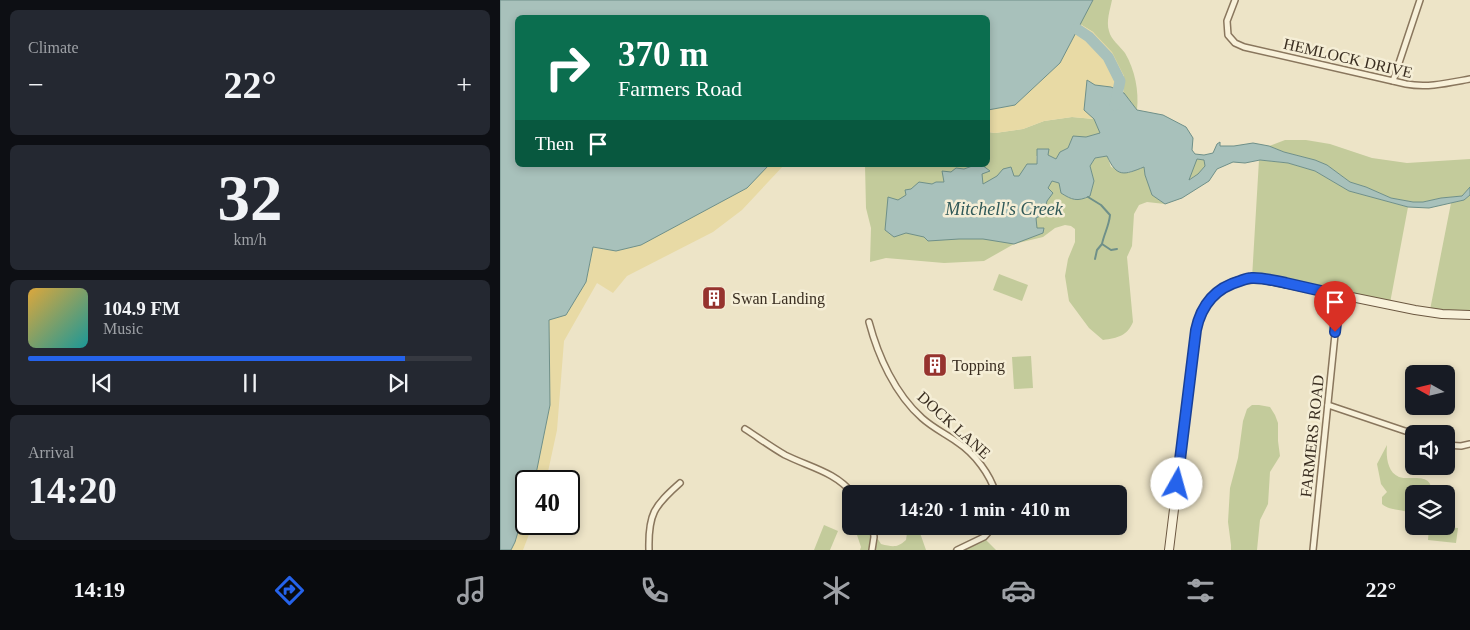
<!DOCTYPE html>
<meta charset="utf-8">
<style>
:root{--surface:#171b24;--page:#242831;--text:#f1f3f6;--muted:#9ea1a6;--line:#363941;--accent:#2563eb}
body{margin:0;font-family:Georgia,serif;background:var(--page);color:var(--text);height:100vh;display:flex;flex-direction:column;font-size:19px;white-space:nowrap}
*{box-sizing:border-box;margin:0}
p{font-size:16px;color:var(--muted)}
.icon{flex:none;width:28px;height:28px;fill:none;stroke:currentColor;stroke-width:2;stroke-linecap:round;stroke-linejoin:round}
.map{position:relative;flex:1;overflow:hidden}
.details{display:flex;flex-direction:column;gap:10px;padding:10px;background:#0d0f14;width:500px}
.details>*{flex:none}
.hud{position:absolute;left:15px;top:15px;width:475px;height:152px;border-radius:8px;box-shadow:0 2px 8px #0003;background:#0b6e4f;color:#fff;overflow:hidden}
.needle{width:32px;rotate:278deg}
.tools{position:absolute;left:905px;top:365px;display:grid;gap:10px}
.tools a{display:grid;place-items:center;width:50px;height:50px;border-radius:8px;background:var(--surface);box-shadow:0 2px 8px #0003;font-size:25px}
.speed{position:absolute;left:15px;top:470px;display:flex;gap:10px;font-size:25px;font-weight:700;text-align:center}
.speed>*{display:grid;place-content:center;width:65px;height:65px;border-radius:50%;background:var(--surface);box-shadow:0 2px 8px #0003;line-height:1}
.speed .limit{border:2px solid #111;border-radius:8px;background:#fff;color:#111}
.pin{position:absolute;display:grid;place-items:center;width:42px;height:42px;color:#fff;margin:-51px -21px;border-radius:50% 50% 50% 0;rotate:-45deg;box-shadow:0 0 5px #0007}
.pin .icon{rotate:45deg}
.me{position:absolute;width:55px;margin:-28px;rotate:7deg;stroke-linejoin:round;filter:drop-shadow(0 0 4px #0008)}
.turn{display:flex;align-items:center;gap:18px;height:105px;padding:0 20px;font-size:22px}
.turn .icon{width:65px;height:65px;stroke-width:2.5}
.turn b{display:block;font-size:35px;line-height:42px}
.then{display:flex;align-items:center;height:48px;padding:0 20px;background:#0003;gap:10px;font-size:19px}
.big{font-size:38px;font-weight:800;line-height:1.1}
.details .tile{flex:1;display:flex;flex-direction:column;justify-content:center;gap:8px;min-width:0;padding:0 18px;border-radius:8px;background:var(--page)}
.details .dial{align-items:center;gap:0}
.dial b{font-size:65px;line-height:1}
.song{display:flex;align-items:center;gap:15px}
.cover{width:60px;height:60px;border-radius:8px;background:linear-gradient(135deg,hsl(40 70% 55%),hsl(180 70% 35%))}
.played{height:5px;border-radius:2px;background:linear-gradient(90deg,var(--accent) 85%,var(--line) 85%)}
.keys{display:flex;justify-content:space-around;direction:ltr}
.heat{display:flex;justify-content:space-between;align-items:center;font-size:28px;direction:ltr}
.trip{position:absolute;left:342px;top:485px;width:285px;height:50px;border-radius:8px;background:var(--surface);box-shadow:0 2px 8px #0003;font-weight:800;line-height:50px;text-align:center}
.tab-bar{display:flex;height:80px;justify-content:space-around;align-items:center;background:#090b0e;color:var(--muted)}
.tab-bar .icon{width:35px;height:35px}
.tab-bar .on{color:var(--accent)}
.tab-bar b{font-size:22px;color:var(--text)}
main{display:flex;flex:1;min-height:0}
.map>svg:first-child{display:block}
.green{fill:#c3cb9b}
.sand{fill:#e8daa5}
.water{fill:#a8c1bb;stroke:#6f9089;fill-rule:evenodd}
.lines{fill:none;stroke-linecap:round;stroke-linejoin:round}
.stream{stroke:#6f9089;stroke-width:2}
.river{stroke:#a8c1bb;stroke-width:11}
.street-casing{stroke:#89765d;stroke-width:8}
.secondary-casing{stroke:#6b5740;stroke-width:10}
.street{stroke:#f8f1da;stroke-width:5}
.secondary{stroke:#f8f1da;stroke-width:8}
.route-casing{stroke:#184099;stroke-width:12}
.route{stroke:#2563eb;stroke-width:9}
.labels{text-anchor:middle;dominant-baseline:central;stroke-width:5;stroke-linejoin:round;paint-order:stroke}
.street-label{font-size:16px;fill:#392d20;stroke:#f5eed6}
.poi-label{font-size:16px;fill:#392d20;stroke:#f5eed6;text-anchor:start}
.water-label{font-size:18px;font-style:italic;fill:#305958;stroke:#f5eed6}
</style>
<main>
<section class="details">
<div class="tile"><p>Climate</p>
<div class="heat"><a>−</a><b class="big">22°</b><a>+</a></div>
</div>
<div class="tile dial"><b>32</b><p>km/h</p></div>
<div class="tile">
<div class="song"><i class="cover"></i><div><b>104.9 FM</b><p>Music</p></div></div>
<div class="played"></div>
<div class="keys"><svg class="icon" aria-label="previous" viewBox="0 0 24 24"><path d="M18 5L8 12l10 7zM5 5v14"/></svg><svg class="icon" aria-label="pause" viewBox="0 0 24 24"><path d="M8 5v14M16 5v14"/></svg><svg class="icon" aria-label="next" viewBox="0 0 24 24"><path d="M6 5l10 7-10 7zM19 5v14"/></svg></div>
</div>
<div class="tile"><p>Arrival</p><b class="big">14:20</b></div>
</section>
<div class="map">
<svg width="970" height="550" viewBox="0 0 970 550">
<rect width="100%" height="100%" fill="#ede4c7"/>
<!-- green -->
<g class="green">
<path d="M593,0H612C610,10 606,21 609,31C611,40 620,46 625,53C635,70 639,91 637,110L624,93V76L593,32L580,24Z"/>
<path d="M572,117L594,119L600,133L586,137H573L568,148L560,152L556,159L548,155L536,156L537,164H528L552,181L559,183L561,193C572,200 577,202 590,196L594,181L590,166L595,158L607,156L611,167L629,173L644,167L645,175L652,195L665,204L647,202L639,205L634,214L632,246L627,257L633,322C627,336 618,338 603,340L589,328L569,301L565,276L568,259L575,242V229L571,226L565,225L555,228L543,237L514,244L484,261L444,263L386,258L370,262L371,228L366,208L365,165H488V132L495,133L523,129L544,121Z"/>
<path d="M785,140H806L830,144L872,158L907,163L970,159V187L962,196L941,198L923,202H913L891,198L866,187L850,182L827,165L815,160L784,152L769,146Z"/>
<path d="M697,159L704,160L705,166L698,174L688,180Z"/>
<path d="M759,160L788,163L815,171L849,191L908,207L890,303L752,278Z"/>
<path d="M970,195V315L930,310L951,203L964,200Z"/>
<path d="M499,274L528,285L522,301L493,290Z"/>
<path d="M531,356L533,388L514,389L512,357Z"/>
<path d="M752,405H759L770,407L775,415L778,423V441L780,456L770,472L768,504L760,520L757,550H731V545L728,522L730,488L738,458L743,421L747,409Z"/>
<path d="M887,445C886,456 887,472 899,477C910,481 934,471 931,494H914V515C904,508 891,512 882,504V497L887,492L881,484L877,464Z"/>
<path d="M324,525L338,531L330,550H314Z"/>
<path d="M408,526H415L420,533L426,550H360L361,547L357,535L362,530C373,530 376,536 381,544C393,547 397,548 406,540Z"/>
<path d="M929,526L958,528L956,543L928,540Z"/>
<path d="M481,535L496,550H452Z"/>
</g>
<!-- sand -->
<g class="sand">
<path d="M580,24L593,32L612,52L624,76V93L611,87L595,85L588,81L584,110L594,119L572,117L544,121L523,129L495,133L488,132V110L515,105L560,63Z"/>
<path d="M269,165H284L242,210L213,232L127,276L113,293L97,283L64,341L57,430L46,481H34L37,469L50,405L49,320L66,315L86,282L93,247L116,251L246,188Z"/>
<path d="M26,505V524H33L23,550H11L15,542Z"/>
</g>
<!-- water -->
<g class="water">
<path d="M0,0H593L560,63L515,105L488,110V18H18V165H269L247,188L141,245L116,251L93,247L86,282L66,315L49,320L50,405L37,469L34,481H26V505L15,542L11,550H0Z"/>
<path d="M587,80L595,85L611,87L624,93L637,110L663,115L686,127L693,138L692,150L695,154L704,155L713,153L717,144L720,142V146H734L753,143L769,146L784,152L815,160L827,165L850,182L866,187L891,198L913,202H923L941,198L962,196L970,187V195L964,200L929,208L908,207L849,191L815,171L788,163L760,160L745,163L733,162L717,169L709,181L682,198L665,204L652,195L645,175L644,167C624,175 617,178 607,156L595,158L590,166L594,181L590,196C577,202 572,200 561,193L559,183L552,181L548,188L553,193L547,201L544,214L536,218L537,228H544L543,233L514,244L483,239H459L428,241L424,237L406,233L394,237L385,230L388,197L398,200L406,195L405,190L411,189L419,182L432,184L436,182H444L442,171L451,172L456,168L464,169L475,165H482L490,171L482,174L483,184L497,176L503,169L511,167L514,176H519L527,164H537V149H549L548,155L556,159L560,152L568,148L573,136L586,137L600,133L594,119L584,110ZM697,159L704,160L705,166L698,174L689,180Z"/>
</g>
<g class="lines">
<!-- stream -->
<g class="stream">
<path d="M588,197L601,205L610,215C609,226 604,234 602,244L611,250L617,249"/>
<path d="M595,259L597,250L602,244"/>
</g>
<!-- river -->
<path class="river" d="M577,29L589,37L608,57L620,81L615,105"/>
<defs>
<g id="street">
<path d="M735,0L727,21L728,35L735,43L744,47L906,84C928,88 948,83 970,79"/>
<path d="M893,81L920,0"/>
<path d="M369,322C378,356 395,394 422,418C433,428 446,434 457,442C475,454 490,474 496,494"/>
<path d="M828,405L914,434"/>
<path d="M245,429C259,438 271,447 285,455C309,467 336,472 353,494"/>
<path d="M946,445L961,446L970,444"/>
<path d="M149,550C148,514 154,506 180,483"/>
<path d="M372,550L374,537L373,526"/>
<path d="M457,550L484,537L494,526"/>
<path d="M813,550L839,295"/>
</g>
<path id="secondary" d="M669,550L696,330C703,297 728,276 763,279L915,310L942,314L970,315"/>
</defs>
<!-- street casing -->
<use href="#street" class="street-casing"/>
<!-- secondary casing -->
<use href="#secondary" class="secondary-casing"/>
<!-- street -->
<use href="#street" class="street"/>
<!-- secondary -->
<use href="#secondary" class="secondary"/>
</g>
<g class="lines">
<defs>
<path id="route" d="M677,484L696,330C701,306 715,288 740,281C743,280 747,278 751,278C762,277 775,281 786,283C803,287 821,291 839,295L835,332"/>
</defs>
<!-- route casing -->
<use href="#route" class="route-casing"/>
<!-- route -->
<use href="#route" class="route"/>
</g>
<!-- icons -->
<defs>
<symbol id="building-square" viewBox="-11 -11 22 22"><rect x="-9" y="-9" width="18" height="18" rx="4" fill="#96332e" stroke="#f5eed6"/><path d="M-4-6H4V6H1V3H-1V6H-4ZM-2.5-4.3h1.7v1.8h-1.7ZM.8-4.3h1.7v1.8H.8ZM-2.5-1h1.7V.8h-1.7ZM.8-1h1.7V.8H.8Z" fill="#fff"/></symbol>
</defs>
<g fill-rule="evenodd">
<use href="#building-square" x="200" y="284" width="28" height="28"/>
<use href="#building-square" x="421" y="351" width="28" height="28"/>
</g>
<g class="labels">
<!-- street labels -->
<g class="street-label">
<text transform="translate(848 58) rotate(13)">HEMLOCK DRIVE</text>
<text transform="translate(454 425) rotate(42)">DOCK LANE</text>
<text transform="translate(812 436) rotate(-84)">FARMERS ROAD</text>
</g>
<!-- poi labels -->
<g class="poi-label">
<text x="232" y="298">Swan Landing</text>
<text x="452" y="365">Topping</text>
</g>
<!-- water labels -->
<g class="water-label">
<text x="504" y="209">Mitchell's Creek</text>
</g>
</g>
</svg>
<div class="tools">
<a><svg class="needle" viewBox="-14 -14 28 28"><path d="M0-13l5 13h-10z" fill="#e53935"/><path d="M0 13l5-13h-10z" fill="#9ea1a6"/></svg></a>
<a><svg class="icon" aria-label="sound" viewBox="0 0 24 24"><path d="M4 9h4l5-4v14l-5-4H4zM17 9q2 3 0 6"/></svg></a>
<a><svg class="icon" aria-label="layers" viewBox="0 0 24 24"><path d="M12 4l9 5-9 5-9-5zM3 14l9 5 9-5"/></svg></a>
</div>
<div class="speed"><div class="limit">40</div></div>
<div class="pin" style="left:835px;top:332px;background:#d93025"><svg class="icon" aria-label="arrive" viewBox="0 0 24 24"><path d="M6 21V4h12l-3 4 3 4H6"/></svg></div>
<svg class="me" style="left:677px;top:484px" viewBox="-20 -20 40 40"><circle r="19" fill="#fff"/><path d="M0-13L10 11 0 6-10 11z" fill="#2563eb"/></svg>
<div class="trip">14:20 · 1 min · 410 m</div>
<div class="hud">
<div class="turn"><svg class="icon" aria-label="right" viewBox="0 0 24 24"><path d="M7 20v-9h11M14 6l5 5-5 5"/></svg><div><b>370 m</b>Farmers Road</div></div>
<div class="then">Then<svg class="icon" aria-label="arrive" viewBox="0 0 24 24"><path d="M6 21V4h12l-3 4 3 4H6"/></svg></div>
</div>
</div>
</main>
<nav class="tab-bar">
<b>14:19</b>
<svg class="icon on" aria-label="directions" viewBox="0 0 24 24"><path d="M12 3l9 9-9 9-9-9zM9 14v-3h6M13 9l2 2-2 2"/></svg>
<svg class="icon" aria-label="music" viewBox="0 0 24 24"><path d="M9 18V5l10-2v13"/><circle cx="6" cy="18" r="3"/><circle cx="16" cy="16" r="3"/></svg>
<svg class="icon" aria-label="phone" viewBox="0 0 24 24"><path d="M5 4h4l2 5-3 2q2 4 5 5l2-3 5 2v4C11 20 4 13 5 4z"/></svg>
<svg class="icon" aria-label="climate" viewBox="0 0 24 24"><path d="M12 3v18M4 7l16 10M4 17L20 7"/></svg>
<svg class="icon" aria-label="car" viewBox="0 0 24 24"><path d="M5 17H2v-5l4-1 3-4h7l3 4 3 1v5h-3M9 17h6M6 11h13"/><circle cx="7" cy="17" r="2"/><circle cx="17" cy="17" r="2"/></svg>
<svg class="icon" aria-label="filters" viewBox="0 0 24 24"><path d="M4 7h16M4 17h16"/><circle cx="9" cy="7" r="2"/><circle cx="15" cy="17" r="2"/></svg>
<b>22°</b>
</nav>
